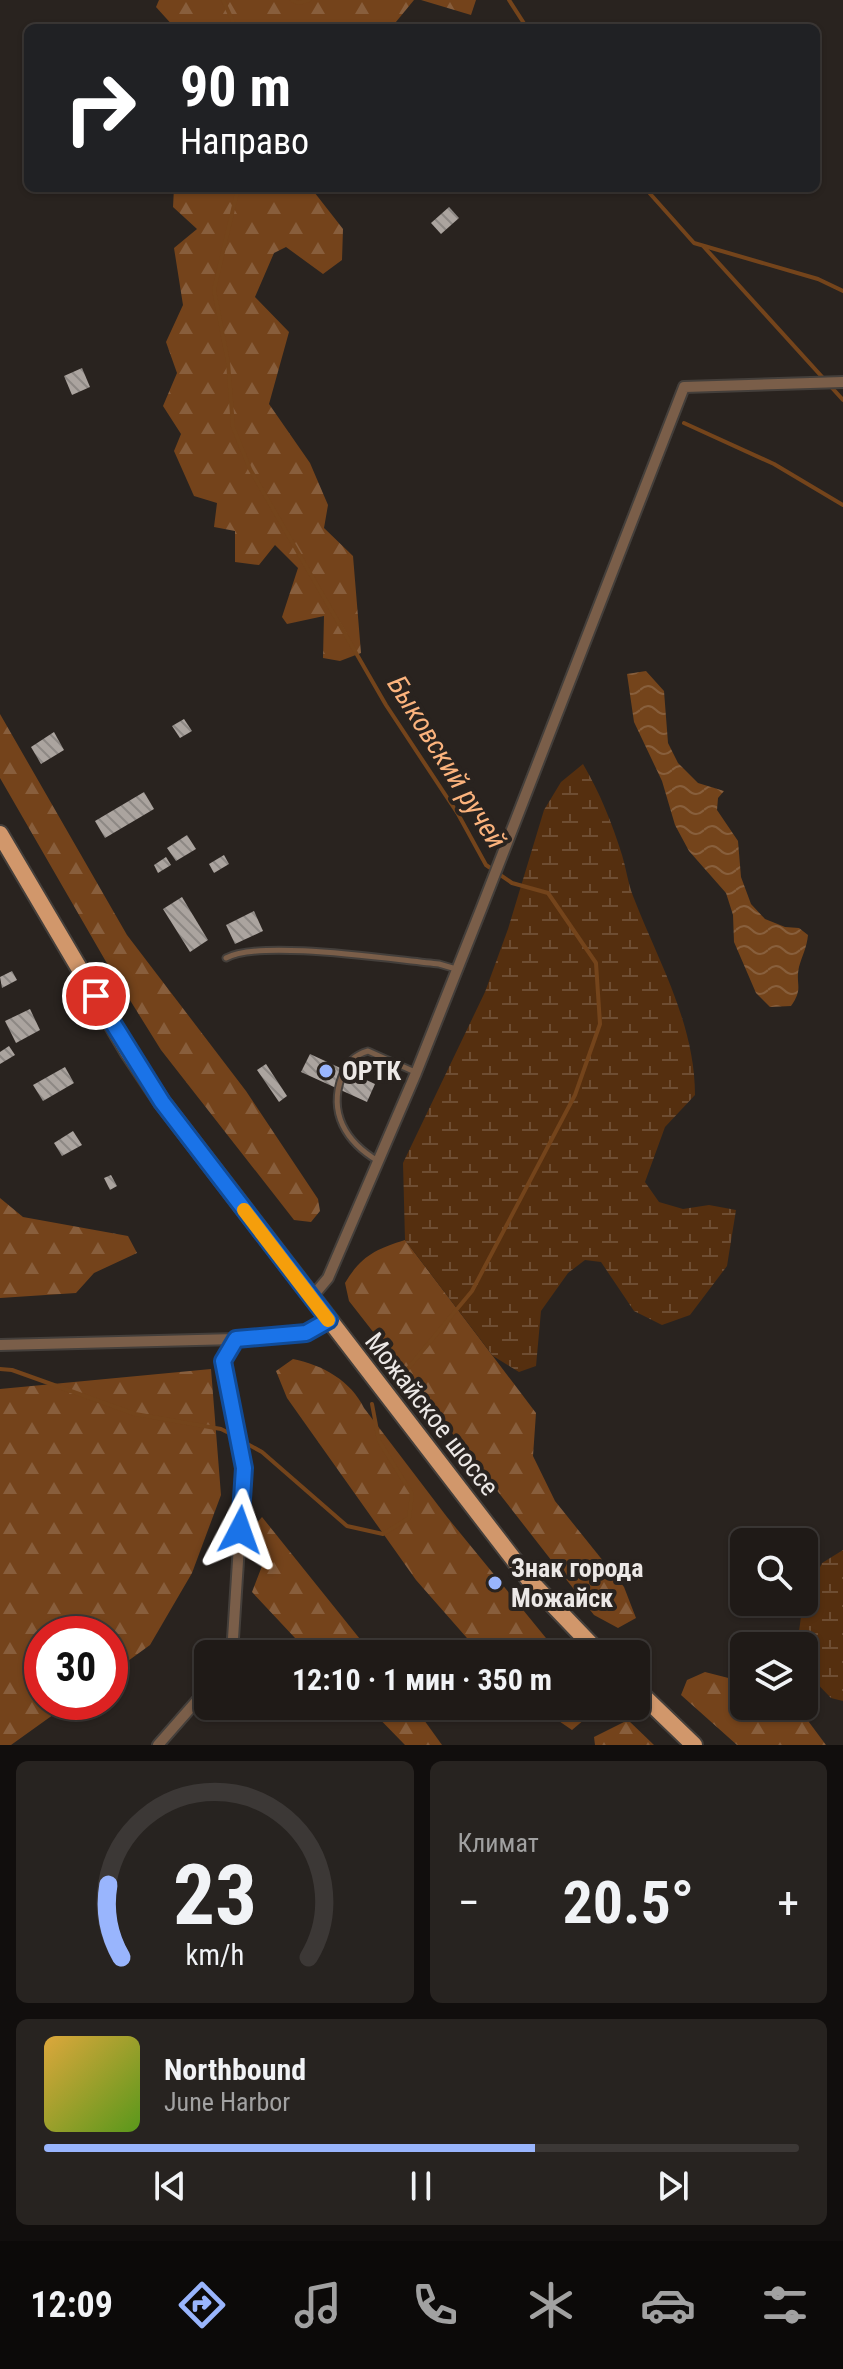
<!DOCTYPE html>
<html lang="ru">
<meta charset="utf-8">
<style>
:root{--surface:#1f1a17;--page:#272320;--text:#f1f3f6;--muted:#a1a1a1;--line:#3c3836;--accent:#99b5fd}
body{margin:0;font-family:"Roboto Condensed",sans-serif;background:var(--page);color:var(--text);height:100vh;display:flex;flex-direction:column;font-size:30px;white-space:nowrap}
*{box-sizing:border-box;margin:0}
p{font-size:26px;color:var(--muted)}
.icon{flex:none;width:44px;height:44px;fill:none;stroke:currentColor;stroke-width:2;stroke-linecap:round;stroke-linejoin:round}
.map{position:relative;height:1745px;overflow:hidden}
.drawer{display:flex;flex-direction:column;gap:16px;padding:16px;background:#110e0d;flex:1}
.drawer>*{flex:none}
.banner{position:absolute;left:24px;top:24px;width:796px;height:168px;border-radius:12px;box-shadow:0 2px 6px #0004,0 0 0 2px var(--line);background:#202124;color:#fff;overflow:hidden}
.controls{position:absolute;left:730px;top:1528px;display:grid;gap:16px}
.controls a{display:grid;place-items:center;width:88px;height:88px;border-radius:12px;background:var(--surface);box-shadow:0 2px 6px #0004,0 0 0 2px var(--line);font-size:40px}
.speed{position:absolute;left:24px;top:1616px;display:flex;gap:16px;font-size:40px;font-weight:700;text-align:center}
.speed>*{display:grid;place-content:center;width:104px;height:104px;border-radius:50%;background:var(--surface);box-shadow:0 2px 6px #0004,0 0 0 2px var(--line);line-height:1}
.speed .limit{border:12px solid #d22;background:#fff;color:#111}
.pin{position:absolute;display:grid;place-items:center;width:68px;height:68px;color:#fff;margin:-34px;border:4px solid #fff;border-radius:50%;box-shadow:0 2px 8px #0007}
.me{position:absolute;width:88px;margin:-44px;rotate:4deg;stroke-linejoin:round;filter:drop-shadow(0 0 6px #0008)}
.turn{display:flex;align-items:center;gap:28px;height:168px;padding:0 24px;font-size:36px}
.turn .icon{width:104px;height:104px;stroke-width:2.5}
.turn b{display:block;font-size:56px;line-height:68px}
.big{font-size:60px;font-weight:700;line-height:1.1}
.drawer .widget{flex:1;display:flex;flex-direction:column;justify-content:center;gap:12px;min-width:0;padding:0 28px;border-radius:12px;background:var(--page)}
.drawer .dial{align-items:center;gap:0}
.dial svg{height:208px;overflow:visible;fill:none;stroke:var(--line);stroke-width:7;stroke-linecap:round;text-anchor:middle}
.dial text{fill:var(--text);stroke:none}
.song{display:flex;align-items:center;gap:24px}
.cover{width:96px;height:96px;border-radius:12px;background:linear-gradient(135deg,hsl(40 70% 55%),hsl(90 70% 35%))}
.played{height:8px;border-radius:4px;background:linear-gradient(90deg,var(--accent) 65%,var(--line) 65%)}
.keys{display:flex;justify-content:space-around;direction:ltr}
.heat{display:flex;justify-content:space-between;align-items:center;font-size:44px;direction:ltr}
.drawer .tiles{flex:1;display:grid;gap:16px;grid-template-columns:1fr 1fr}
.widget:last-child{grid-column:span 2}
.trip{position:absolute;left:194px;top:1640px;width:456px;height:80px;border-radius:12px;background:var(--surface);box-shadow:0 2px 6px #0004,0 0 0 2px var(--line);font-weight:700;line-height:80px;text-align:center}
.tab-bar{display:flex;height:128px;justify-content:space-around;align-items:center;background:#0c0a09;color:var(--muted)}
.tab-bar .icon{width:56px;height:56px}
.tab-bar .current{color:var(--accent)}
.tab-bar b{font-size:36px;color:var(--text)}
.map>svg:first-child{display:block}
.forest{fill:url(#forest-firs)}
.wetland{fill:url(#wetland-marsh)}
.water{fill:url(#water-waves)}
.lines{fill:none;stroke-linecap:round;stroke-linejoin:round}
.stream{stroke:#74441b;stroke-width:4}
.building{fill:url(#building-back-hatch)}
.service-casing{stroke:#443f3b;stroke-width:9}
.minor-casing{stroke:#443f3b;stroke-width:14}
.primary-casing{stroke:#443f3b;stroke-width:20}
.service{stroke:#7a5e49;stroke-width:5}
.minor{stroke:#7a5e49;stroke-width:10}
.primary{stroke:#d1976b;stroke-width:16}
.route-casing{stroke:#114b97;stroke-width:20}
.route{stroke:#1a73e8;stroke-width:14}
.slow{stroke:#f59e0b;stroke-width:14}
.poi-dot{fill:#99b5fd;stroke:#29231f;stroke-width:3}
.labels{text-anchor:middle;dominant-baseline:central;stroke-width:8;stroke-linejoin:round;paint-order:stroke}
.poi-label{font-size:26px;font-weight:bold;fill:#ece8e6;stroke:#29231f;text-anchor:start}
.street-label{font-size:26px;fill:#ece8e6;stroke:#29231f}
.water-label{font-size:28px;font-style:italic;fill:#fbb37d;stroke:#29231f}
</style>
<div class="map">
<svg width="843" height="1745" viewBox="0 0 843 1745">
<defs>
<pattern id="forest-firs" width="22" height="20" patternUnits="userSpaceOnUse" patternTransform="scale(2)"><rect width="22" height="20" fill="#74431b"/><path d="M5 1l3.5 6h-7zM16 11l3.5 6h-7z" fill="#885e3c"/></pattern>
<pattern id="wetland-marsh" width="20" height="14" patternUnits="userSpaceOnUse" patternTransform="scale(2)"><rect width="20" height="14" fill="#552f0f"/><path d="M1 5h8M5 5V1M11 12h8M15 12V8" fill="none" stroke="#6e4d32"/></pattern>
<pattern id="water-waves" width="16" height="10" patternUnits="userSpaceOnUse" patternTransform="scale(2)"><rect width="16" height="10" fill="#74441b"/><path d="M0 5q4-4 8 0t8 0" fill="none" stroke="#885f3c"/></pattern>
<pattern id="building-back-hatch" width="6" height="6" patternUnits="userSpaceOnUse" patternTransform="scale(2)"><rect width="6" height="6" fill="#aba49f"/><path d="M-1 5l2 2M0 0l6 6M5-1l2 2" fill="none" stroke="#8d8884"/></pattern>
</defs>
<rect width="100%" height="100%" fill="#29231f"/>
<!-- forest -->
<g class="forest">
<path d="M159,0H414L391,28H175L156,7Z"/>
<path d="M421,0H476L471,15Z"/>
<path d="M174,188H311L343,229L342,260L323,274L286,247L274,253L255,297L289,332L269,404L310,463L328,505L324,528L353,556L361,653L340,661L323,658L324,616L287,624L282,617L298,568L275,545L259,565L235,562V531L214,527L217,503L194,496L174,451L181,434L163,406L177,373L166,342L183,305L174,248L197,229L173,207Z"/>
<path d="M0,714L127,935L246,1091L318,1199L320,1211L311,1222L294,1220L161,1050L105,960L0,778Z"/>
<path d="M0,1198L23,1217L128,1236L137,1253L94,1273L76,1293L0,1298Z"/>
<path d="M405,1240L536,1413L533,1456L555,1501L624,1587L636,1618L618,1628L594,1615L349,1301L345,1283C361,1256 376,1249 405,1240Z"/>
<path d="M293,1359C323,1365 351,1381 364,1408L447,1517L559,1654H481L416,1580L287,1398L276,1371Z"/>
<path d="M211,1369L221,1495L192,1573L150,1645L110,1674V1634H42V1702H71L11,1745H0V1389Z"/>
<path d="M262,1517L372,1654H310L252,1592L262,1566L251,1550L253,1527Z"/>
<path d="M705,1672L744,1682V1706H797L826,1745H737L681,1695L687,1680Z"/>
<path d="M367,1706H414L442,1745H405Z"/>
<path d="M537,1706L585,1708L595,1706L592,1713L572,1730Z"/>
<path d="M628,1720L654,1745H595L594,1737Z"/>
</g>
<!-- wetland -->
<g class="wetland">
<path d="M583,764C600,793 612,823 622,855C626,868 628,883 633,896C658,961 695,1023 695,1095L665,1127L645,1182L659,1202L683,1209L709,1205L736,1210L727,1266L690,1315L662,1325L634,1311L601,1262L585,1260L568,1273L541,1311L536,1366L519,1372L493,1356L405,1240L403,1163L485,992L508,929L544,810L561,782Z"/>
<path d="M843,1550V1701L831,1698L806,1672L804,1646H797L803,1602L822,1563Z"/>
</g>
<!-- water -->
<path class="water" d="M646,671L664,691L668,743L678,763L698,783L724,791L718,798L717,810L738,841L741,877L751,904L765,919L785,927L799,928L808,935C807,947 802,956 799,967C795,985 804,988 791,1006L770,1007L756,993L734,942L733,915L726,893L689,851L675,825L662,781L634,722L627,674Z"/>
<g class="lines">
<!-- stream -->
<g class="stream">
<path d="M223,0L236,28"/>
<path d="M292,0L298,3L309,0"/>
<path d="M509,0L527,28"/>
<path d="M238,188L214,290L228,362L233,427L250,469L386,705L458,814L486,865L512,883L548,893L596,963L600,1024L575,1095L472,1291L395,1384"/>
<path d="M645,188L694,243L818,279L843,291"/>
<path d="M704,247L843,400"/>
<path d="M684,423L774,464L843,505"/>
<path d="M0,1369L12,1370L135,1414L221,1429L235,1436"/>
<path d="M242,1441L262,1452L347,1526L383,1534L409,1518L412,1494L379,1441L372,1404"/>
</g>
</g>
<!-- building -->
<g class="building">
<path d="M449,207L459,218L441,234L431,223Z"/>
<path d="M82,368L90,387L72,395L64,376Z"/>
<path d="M184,719L192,731L180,738L172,726Z"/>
<path d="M54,732L64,750L41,764L31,747Z"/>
<path d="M144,792L154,809L105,838L95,821Z"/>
<path d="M187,835L196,849L176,861L167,848Z"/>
<path d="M224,855L229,864L214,873L209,864Z"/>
<path d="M166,857L171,865L158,873L154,865Z"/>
<path d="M182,897L208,940L190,952L163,909Z"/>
<path d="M254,911L263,931L235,944L226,925Z"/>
<path d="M12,971L17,980L2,988L0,977Z"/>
<path d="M30,1009L40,1030L16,1043L5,1021Z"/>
<path d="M9,1046L15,1055L0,1064V1052Z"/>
<path d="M310,1054L375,1084L367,1102L301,1072Z"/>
<path d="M266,1064L287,1096L279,1102L257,1070Z"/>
<path d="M65,1067L74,1083L43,1101L33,1085Z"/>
<path d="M73,1131L82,1145L62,1156L54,1143Z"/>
<path d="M111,1175L117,1186L110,1190L104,1178Z"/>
</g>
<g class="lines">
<defs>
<g id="service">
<path d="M226,958C259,939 394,960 439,964L456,969"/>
<path d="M378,1161C346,1142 328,1113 342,1076C347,1063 354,1055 368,1051L415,1072"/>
</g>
<g id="minor">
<path d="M312,1297L328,1278L416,1073L482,907L684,387L843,382"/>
<path d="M0,1345L236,1339L306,1333L329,1320"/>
<path d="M232,1654L244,1468L223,1361L236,1339"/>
<path d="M158,1745L208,1688"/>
</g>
<g id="primary">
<path d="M0,834L128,1051L162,1102L531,1582L600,1654"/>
<path d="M636,1689L694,1745"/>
</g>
</defs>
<!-- service casing -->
<use href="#service" class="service-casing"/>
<!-- minor casing -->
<use href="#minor" class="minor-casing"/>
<!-- primary casing -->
<use href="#primary" class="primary-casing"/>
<!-- service -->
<use href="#service" class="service"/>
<!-- minor -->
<use href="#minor" class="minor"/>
<!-- primary -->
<use href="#primary" class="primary"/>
</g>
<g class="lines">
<defs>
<path id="route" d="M96,996L162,1102L329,1320L306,1333L236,1339L223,1361L244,1468L240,1530"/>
</defs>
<!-- route casing -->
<use href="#route" class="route-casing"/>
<!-- route -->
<use href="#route" class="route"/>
<!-- slow -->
<path class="slow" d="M244,1210L328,1320"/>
</g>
<!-- markers -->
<g class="poi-dot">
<circle cx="326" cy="1071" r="8"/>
<circle cx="495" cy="1583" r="8"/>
</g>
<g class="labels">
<!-- poi labels -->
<g class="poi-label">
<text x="342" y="1071">ОРТК</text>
<text x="511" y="1568">Знак города<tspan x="511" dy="30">Можайск</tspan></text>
</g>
<!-- street labels -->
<g class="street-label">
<text transform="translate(432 1414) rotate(52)">Можайское шоссе</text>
</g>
<!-- water labels -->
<g class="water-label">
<text transform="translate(447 762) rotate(58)">Быковский ручей</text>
</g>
</g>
</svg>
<div class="controls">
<a><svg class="icon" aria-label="search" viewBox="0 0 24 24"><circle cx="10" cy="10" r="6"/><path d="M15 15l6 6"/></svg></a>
<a><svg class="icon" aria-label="layers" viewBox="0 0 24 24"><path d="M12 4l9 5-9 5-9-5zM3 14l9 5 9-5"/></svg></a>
</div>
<div class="speed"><div class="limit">30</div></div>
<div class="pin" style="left:96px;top:996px;background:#d93025"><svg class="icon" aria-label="arrive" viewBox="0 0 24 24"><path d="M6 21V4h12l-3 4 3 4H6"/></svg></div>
<svg class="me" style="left:240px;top:1530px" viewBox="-20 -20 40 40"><path d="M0-17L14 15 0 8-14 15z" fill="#1a73e8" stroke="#fff" stroke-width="4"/></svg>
<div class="trip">12:10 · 1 мин · 350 m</div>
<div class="banner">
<div class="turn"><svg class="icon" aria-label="right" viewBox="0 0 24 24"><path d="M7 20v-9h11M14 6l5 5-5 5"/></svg><div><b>90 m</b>Направо</div></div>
</div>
</div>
<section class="drawer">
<div class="tiles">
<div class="widget dial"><svg viewBox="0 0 100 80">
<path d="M14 69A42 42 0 1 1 86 69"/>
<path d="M14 69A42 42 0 0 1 9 41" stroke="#99b5fd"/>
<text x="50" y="56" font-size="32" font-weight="700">23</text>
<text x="50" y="72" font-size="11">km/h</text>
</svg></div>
<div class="widget"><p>Климат</p>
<div class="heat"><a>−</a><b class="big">20.5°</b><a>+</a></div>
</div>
<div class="widget">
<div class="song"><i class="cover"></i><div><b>Northbound</b><p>June Harbor</p></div></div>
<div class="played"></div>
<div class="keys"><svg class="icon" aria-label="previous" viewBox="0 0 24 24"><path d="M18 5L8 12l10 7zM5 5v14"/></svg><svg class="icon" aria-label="pause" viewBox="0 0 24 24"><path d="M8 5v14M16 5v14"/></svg><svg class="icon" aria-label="next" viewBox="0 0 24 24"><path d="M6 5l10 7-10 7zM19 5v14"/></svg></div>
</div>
</div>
</section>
<nav class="tab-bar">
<b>12:09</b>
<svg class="icon current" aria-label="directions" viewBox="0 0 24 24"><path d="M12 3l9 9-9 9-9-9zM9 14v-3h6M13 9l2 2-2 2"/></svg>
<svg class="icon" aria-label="music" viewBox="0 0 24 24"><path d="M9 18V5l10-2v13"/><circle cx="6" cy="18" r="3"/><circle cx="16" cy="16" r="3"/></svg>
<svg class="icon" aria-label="phone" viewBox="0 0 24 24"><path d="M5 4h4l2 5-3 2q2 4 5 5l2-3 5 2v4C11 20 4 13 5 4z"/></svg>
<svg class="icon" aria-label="climate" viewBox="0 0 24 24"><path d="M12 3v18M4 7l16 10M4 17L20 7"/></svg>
<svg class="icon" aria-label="car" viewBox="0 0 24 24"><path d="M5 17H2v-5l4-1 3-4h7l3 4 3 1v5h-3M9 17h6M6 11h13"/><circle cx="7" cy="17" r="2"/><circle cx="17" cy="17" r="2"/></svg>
<svg class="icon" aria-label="filters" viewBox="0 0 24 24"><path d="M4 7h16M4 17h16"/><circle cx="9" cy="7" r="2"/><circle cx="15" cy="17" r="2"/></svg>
</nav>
